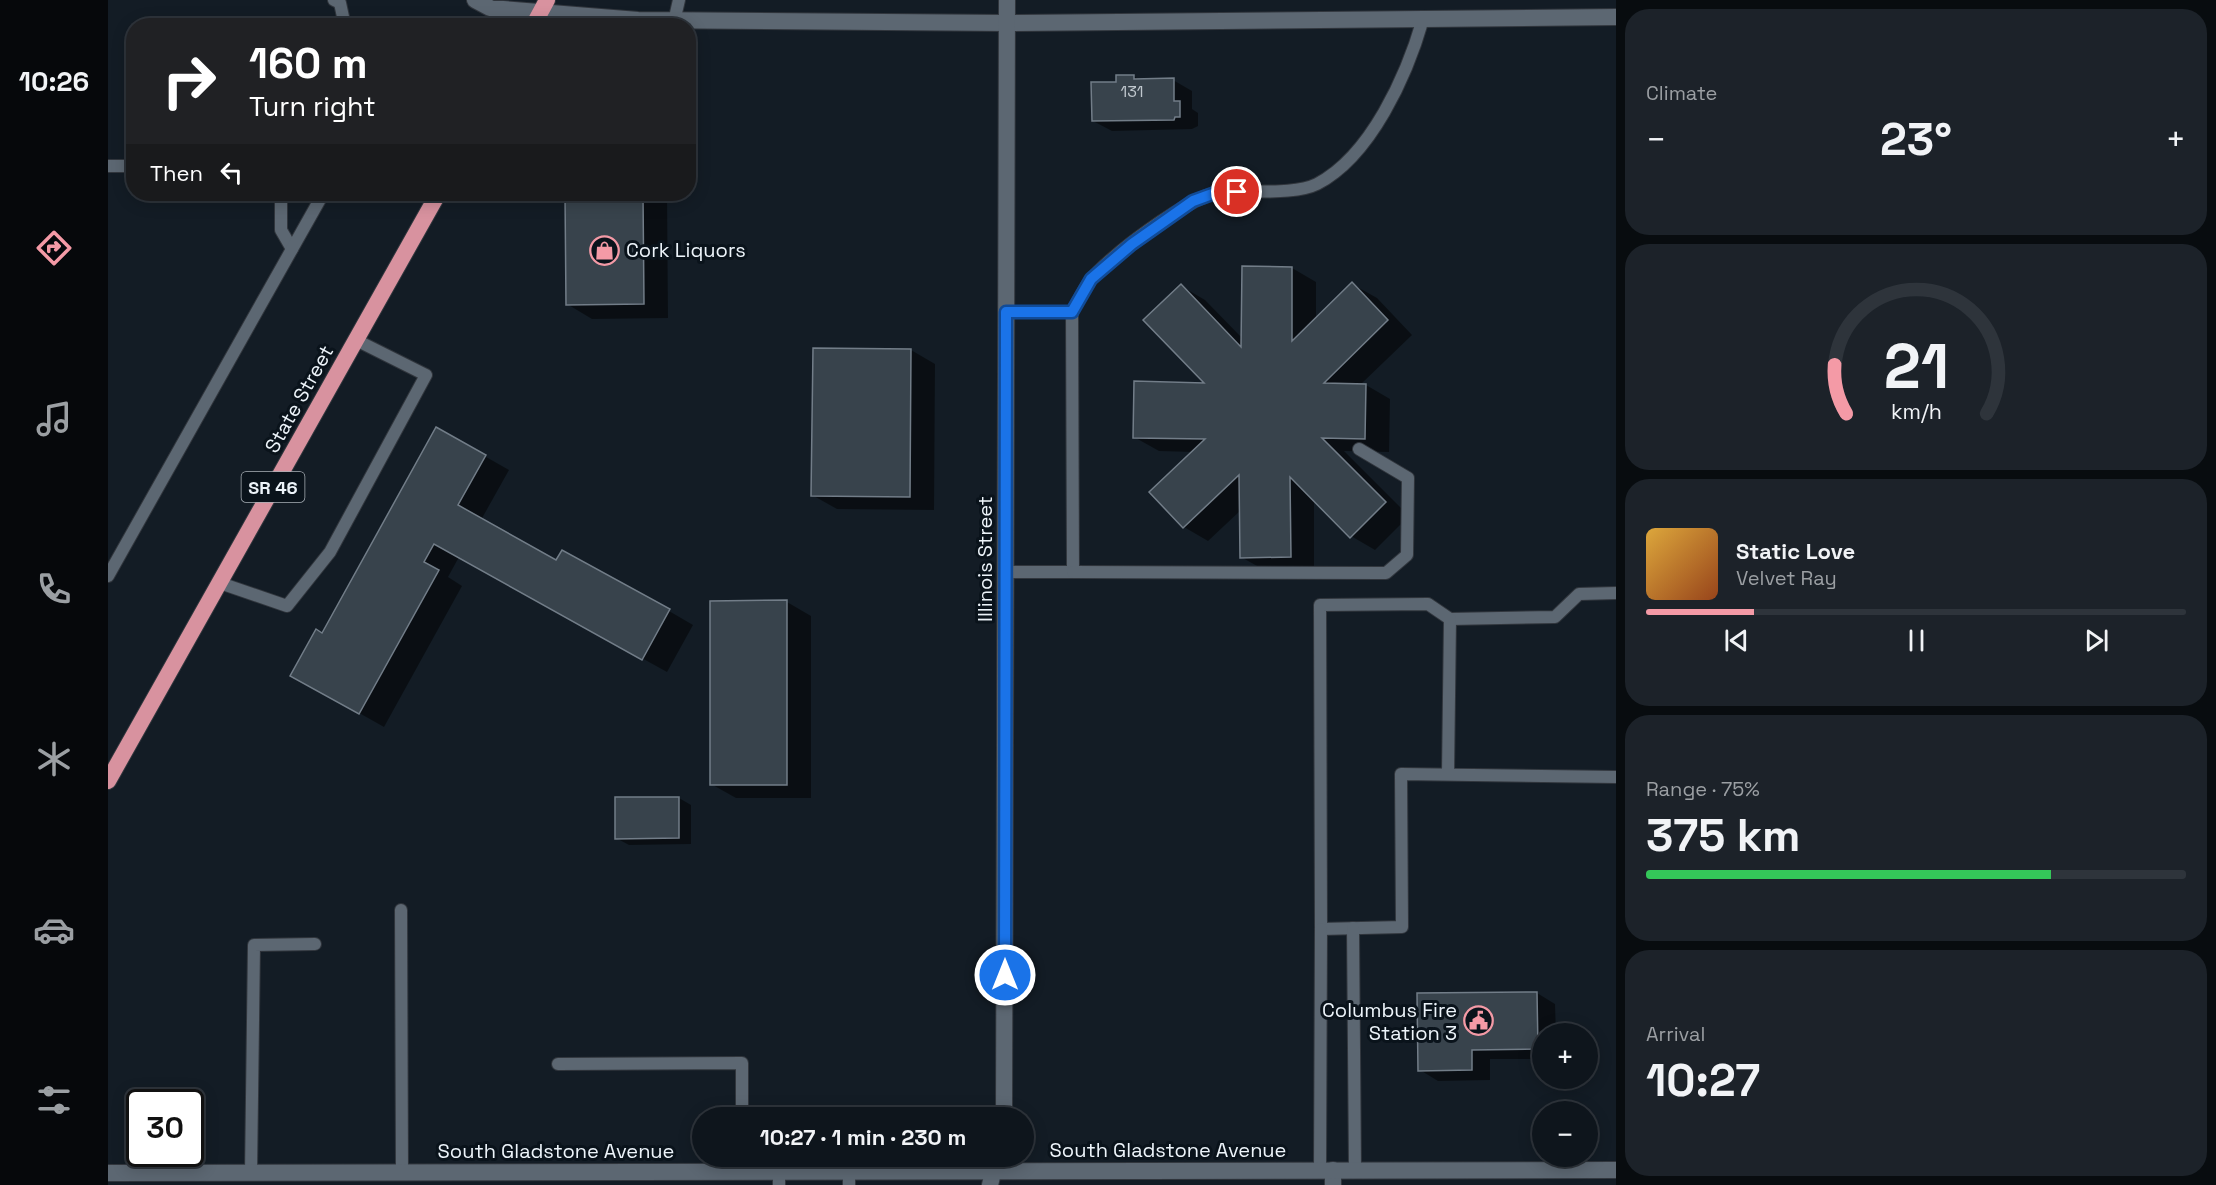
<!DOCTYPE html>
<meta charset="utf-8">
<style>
:root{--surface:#0e151c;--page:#1c2229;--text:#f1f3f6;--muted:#9b9fa3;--line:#2e343b;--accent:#f49aa6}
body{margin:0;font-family:"Space Grotesk",sans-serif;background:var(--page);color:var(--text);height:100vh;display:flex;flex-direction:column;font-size:22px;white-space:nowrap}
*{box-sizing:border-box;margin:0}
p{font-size:20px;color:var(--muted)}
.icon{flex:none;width:33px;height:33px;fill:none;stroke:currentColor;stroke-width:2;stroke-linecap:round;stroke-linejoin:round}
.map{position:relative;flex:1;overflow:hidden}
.details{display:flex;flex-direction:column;gap:9px;padding:9px;background:#080c0f;width:600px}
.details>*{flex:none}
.hud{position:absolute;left:18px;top:18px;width:570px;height:183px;border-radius:24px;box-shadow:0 3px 15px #0003,0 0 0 2px var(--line);background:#202124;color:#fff;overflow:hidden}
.tools{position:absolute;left:1424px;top:1023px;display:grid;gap:12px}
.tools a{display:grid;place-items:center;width:66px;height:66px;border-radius:50%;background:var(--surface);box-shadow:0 3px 15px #0003,0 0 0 2px var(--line);font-size:30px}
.speed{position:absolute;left:18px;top:1089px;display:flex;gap:12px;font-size:30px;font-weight:700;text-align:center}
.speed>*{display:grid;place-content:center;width:78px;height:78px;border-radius:50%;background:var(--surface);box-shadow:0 3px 15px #0003,0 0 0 2px var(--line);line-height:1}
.speed .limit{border:3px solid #111;border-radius:9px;background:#fff;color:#111}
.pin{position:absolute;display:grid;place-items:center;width:51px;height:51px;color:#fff;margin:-26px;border:3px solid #fff;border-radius:50%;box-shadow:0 2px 6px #0007}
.me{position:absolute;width:66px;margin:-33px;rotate:0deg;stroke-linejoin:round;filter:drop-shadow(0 0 4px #0008)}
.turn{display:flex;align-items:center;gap:21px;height:126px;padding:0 24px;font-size:27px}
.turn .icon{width:78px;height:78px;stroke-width:2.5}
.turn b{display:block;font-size:42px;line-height:51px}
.then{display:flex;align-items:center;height:57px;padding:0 24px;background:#0003;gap:12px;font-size:22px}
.big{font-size:45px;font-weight:700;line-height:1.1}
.details .widget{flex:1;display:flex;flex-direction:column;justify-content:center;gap:9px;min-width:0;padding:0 21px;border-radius:24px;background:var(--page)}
.details .dial{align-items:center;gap:0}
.dial svg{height:156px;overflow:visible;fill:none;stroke:var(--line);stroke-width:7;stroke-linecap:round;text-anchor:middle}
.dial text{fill:var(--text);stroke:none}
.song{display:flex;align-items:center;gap:18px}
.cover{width:72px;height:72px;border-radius:9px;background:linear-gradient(135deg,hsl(40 70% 55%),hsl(20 70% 35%))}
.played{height:6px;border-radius:3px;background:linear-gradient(90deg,var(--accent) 20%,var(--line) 20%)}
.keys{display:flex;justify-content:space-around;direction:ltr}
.heat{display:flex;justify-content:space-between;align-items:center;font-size:33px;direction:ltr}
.charge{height:9px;border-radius:4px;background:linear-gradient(90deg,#34c759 75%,var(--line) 0)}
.trip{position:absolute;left:584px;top:1107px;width:342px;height:60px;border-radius:30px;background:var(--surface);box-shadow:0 3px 15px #0003,0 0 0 2px var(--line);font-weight:700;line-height:60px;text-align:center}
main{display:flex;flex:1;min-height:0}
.menu{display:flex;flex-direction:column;width:108px;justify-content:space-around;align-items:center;background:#06080b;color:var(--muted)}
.menu .icon{width:42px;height:42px}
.menu .active{color:var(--accent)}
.menu b{font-size:27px;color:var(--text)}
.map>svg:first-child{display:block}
.shadow{fill:#0007}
.building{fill:#38434c;stroke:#727d88;stroke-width:1.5}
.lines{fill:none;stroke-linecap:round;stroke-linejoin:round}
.service-casing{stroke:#31363d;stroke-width:14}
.minor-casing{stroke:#31363d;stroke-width:18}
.tertiary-casing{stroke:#31363d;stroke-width:18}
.trunk-casing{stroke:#31363d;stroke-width:18}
.service{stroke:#5c6772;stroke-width:12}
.minor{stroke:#5c6772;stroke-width:16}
.tertiary{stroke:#5c6772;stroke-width:16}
.trunk{stroke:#d8929f;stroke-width:16}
.route-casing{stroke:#114b97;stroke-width:15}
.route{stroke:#1a73e8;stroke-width:10}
.labels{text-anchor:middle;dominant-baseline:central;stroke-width:6;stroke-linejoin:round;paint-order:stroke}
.number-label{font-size:16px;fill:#c0c8ce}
.shield{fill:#0a131b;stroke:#a9b0b7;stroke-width:1.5}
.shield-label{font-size:18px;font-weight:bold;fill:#edf4fa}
.poi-label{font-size:20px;fill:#edf4fa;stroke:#0a131b;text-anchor:start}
.street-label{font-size:20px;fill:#edf4fa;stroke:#0a131b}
</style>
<main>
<nav class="menu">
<b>10:26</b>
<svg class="icon active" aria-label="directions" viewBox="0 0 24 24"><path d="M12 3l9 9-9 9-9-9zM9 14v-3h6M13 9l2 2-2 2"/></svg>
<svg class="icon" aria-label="music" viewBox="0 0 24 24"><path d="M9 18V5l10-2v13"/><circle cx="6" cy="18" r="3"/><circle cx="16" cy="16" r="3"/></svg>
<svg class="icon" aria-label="phone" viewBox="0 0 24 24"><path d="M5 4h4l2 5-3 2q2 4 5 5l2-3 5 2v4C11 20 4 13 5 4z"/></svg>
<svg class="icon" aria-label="climate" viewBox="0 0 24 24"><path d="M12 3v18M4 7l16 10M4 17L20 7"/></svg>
<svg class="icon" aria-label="car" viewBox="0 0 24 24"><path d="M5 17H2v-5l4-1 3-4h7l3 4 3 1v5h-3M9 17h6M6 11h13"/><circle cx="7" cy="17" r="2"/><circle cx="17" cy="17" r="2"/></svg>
<svg class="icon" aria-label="filters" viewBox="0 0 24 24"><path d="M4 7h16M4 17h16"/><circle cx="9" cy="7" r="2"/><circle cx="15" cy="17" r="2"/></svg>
</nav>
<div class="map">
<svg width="1508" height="1185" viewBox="0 0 1508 1185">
<rect width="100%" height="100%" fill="#131c25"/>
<!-- shadow -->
<g class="shadow">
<path d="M1026,76L1033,81L1065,80L1084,91V109L1090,113V126L1084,129L1004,131L985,121L1009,83Z"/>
<path d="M459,194H559L560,318L484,319L459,304Z"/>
<path d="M1184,268L1208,282V320L1244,284L1269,298L1304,335L1252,385H1258L1282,399L1281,452L1236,451L1301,516L1267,550L1243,536L1206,499V570L1158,571L1133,557V510L1100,541L1076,527L1086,452L1051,451L1026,437L1099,384L1073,286L1097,300L1135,339Z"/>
<path d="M803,350L827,364L826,510L729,509L704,495Z"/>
<path d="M329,429L401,470L373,520L449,562L561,611L585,625L559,672L351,557L340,577L354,586L276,727L184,675L215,635Z"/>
<path d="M679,602L703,616V798H628L603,784Z"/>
<path d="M571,798L583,805V844L521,845L508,838Z"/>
<path d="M1429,993L1447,1004L1448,1034H1434V1059H1382V1080L1330,1081L1312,1070Z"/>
</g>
<!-- building -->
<g class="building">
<path d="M1008,75H1026V79L1066,78V101H1072V117H1067L1066,120L984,121L983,82H1008Z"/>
<path d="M457,194H535L536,304L458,305Z"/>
<path d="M1134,266L1184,267V341L1244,282L1280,320L1216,383L1258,384L1257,439L1214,438L1278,502L1242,538L1182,477L1183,557L1132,558L1131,475L1075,528L1041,492L1097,439L1025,438L1026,381L1096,383L1035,320L1073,284L1133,347Z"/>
<path d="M705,348L803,349L802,497L703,496Z"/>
<path d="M328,427L378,455L350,505L448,560L454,550L562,609L534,660L326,544L316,562L331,570L251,714L182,676L208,629L214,633Z"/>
<path d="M679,600V785H602V601Z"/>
<path d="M507,797H571V838L507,839Z"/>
<path d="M1429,992L1430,1049L1364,1050V1070L1310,1071L1309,993Z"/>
</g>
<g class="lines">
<defs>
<g id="service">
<path d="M226,0L232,3L237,26"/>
<path d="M565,26L571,0"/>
<path d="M0,166H26"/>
<path d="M173,194V230L184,249"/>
<path d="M898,312H964"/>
<path d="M898,572H965L964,312C970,302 975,290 982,281C999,257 1081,197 1109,193C1135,189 1185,196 1209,184C1263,156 1299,75 1315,19"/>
<path d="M965,572L1278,573L1299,555L1300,478L1251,449"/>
<path d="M0,576L215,194"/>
<path d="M112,583L179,606L222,552L318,375L248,340"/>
<path d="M1342,619L1447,617L1471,594L1508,593"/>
<path d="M1340,774L1342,619L1320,604L1212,605L1213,929L1294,927L1293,774L1508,777"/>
<path d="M293,910L294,1173"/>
<path d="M1245,928L1247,1170"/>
<path d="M450,1064L634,1063V1118"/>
<path d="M634,1156V1172"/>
<path d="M1212,1170L1213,929"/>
<path d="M671,1172V1185"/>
<path d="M741,1172V1185"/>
<path d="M143,1173L146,945L207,944"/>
</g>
<g id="minor">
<path d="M367,0L382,8L530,20L899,23L1508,17"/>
<path d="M896,1118L899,0"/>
<path d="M1225,1170V1185"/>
<path d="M882,1185L889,1156"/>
</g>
<path id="tertiary" d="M0,1173L1508,1170"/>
<g id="trunk">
<path d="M425,26L439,0"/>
<path d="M0,781L330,194"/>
</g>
</defs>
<!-- service casing -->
<use href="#service" class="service-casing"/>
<!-- minor casing -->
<use href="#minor" class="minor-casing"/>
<!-- tertiary casing -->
<use href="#tertiary" class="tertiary-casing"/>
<!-- trunk casing -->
<use href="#trunk" class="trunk-casing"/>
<!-- service -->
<use href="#service" class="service"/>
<!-- minor -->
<use href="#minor" class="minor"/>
<!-- tertiary -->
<use href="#tertiary" class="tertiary"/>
<!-- trunk -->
<use href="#trunk" class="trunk"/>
</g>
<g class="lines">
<defs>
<path id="route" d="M897,975L898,312H964L983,279L1024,244L1085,201L1107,193L1129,192"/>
</defs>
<!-- route casing -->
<use href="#route" class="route-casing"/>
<!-- route -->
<use href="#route" class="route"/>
</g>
<!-- icons -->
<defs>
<symbol id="shop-ring" viewBox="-11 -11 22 22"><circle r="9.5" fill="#0a131b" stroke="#f49aa6" stroke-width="1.5"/><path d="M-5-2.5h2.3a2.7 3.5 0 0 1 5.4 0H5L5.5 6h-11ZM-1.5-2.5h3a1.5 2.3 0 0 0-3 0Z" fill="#f49aa6"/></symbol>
<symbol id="civic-ring" viewBox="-11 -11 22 22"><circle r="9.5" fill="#0a131b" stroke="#f49aa6" stroke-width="1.5"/><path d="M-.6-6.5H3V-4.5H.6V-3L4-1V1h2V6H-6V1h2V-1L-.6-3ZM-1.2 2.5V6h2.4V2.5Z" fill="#f49aa6"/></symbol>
</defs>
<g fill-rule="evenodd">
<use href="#shop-ring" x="480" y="234" width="33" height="33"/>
<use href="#civic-ring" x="1354" y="1004" width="33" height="33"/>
</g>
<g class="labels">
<!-- number labels -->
<g class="number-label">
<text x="1024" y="91">131</text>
</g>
<!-- shield labels -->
<rect class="shield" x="133.5" y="472" width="63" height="30" rx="4.5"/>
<g class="shield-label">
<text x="165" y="487">SR 46</text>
</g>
<!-- poi labels -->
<g class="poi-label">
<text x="518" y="250">Cork Liquors</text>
<text x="1349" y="1010" text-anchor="end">Columbus Fire<tspan x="1349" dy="23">Station 3</tspan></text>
</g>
<!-- street labels -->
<g class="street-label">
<text transform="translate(191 399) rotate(-61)">State Street</text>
<text transform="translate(877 559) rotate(-90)">Illinois Street</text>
<text x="1060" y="1150">South Gladstone Avenue</text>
<text x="448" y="1151">South Gladstone Avenue</text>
</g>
</g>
</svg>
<div class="tools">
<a>+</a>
<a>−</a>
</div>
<div class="speed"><div class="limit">30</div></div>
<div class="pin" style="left:1129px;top:192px;background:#d93025"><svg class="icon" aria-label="arrive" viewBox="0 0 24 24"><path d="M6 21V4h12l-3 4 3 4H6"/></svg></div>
<svg class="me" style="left:897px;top:975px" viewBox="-20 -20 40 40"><circle r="17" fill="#1a73e8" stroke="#fff" stroke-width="3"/><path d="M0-11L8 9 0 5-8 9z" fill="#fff"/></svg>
<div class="trip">10:27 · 1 min · 230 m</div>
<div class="hud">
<div class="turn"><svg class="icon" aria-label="right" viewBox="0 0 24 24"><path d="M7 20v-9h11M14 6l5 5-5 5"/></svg><div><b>160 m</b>Turn right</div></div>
<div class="then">Then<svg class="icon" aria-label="left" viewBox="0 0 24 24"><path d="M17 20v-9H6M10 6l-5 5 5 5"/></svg></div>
</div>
</div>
<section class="details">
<div class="widget"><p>Climate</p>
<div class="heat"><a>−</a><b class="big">23°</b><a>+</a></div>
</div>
<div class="widget dial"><svg viewBox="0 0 100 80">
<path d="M14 69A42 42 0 1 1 86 69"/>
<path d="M14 69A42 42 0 0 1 8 44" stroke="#f49aa6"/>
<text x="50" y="56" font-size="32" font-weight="700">21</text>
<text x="50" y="72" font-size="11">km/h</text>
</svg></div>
<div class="widget">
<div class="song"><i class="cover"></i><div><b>Static Love</b><p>Velvet Ray</p></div></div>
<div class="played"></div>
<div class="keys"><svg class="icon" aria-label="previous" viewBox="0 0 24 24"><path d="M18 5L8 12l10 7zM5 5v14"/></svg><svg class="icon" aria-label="pause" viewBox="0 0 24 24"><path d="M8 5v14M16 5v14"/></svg><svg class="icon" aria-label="next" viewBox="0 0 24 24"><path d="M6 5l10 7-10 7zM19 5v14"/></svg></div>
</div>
<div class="widget"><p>Range · 75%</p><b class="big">375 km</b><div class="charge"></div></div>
<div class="widget"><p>Arrival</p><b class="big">10:27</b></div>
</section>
</main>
